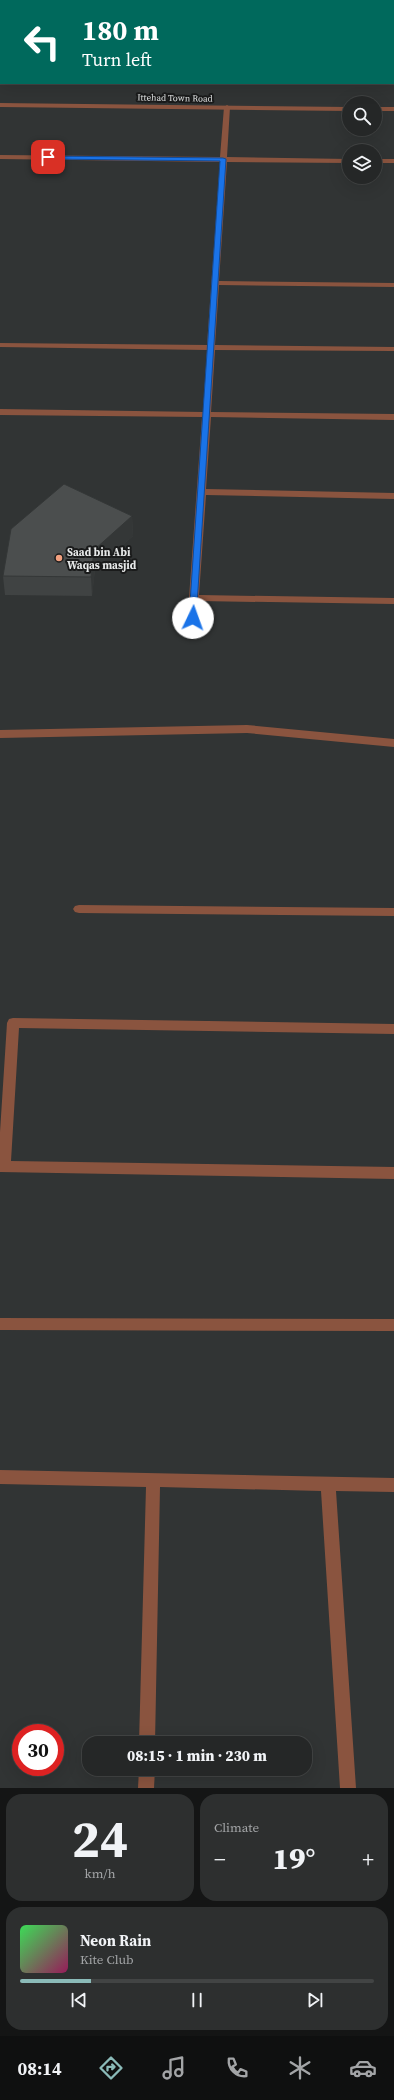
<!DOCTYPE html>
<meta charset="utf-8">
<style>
:root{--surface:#252727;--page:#2d2f2f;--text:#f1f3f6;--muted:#a3a5a7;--line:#424444;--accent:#8bbbb9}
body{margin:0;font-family:"Source Serif 4",serif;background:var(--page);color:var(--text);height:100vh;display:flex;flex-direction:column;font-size:15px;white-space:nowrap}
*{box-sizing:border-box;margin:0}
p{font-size:13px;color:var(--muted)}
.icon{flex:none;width:22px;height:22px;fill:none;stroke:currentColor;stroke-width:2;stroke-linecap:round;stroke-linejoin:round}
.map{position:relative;height:1788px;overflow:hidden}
.sheet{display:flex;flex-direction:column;gap:6px;padding:6px;background:#141515;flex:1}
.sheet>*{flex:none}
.top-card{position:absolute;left:0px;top:0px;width:394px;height:84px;box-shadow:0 4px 16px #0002,0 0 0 1px var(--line);background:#00695c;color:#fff;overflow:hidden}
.fabs{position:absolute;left:342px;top:96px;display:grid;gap:8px}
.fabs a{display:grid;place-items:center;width:40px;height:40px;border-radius:50%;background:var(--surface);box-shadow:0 4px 16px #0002,0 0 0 1px var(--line);font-size:20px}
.speed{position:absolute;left:12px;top:1724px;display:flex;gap:8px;font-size:20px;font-weight:700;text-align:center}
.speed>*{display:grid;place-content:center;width:52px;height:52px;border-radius:50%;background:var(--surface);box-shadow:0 4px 16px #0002,0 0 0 1px var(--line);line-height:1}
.speed .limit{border:6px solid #d22;background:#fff;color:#111}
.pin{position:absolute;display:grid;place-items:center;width:34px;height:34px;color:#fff;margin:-17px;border-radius:8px;box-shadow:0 2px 6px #0006}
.me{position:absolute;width:44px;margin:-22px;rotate:3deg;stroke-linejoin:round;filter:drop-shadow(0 0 3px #0008)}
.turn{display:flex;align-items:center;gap:14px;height:84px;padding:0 16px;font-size:18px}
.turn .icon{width:52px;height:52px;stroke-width:2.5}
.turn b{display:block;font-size:28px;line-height:34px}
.big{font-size:30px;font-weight:800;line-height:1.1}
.sheet .tile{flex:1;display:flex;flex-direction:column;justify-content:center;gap:6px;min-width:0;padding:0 14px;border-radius:16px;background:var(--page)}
.sheet .dial{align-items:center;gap:0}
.dial b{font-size:52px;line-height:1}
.song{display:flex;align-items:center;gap:12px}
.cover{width:48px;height:48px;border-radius:6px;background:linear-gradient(135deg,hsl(130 70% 55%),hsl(330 70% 35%))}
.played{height:4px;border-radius:2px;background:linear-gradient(90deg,var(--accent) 20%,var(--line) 20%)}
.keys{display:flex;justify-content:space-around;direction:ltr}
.heat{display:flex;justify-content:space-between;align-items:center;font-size:22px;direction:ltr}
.sheet .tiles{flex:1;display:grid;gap:6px;grid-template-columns:1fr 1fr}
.tile:last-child{grid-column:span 2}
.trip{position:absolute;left:82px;top:1736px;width:230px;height:40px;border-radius:16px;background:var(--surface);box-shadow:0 4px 16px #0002,0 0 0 1px var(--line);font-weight:800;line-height:40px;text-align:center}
.menu{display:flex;height:64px;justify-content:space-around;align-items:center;background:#0f1010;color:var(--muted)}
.menu .icon{width:28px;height:28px}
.menu .current{color:var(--accent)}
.menu b{font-size:18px;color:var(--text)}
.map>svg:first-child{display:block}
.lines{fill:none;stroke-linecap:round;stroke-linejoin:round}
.minor{fill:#8a543f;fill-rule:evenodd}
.tertiary{fill:#8a543f;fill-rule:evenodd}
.wall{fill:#404343}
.shaded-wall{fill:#343737}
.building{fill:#4b4e4e;stroke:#343737}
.route{fill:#1a73e8;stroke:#114b97}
.poi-dot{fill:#f2a07f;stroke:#1a1b1b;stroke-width:1.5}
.labels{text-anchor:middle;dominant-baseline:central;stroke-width:4;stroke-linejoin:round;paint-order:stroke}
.far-street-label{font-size:9px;fill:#e6e8e8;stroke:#1a1b1b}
.poi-label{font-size:11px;font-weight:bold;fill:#e6e8e8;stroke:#1a1b1b;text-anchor:start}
</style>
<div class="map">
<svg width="394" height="1788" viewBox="0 0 394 1788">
<rect width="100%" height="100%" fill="#313434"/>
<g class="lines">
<!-- minor -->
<g class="minor">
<rect x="79" y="0" width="6" height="1"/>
<rect x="159" y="0" width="6" height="1"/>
<rect x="0" y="26" width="1" height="4"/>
<rect x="393" y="26" width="1" height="4"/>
<rect x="0" y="63" width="1" height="4"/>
<rect x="393" y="66" width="1" height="5"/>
<path d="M227,105L230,107L227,157L349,159V163L227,162L219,281L394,283V287L219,285L215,345L394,347V351L215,350L211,412L394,414V420L211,417L206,489L394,493V499L206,495L199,595L394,598V604L199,601L198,618L196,620H190L189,598L202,417L0,415V409L203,412L207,350L0,347V343L207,345L220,162L0,159V155L220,157L224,107Z"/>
<rect x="375" y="159" width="19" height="4"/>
<path d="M79,905L394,908V916L79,913L75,912L73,909L75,906Z"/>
<path d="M13,1018L394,1024V1034L19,1028L11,1161L394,1167V1179L0,1172V1132L7,1023L9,1019Z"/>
<path d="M0,1318L394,1319V1331L0,1330Z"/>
<path d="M0,1470L394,1478V1492L336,1491L356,1788H340L321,1491L160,1487L155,1743H139L146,1487L0,1484Z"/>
<path d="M139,1769H155L154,1788H138Z"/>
</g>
<!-- tertiary -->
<g class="tertiary">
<path d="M0,103L349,107V111L0,107Z"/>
<rect x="375" y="107" width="19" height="4"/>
<path d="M247,725L394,739V747L247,733L0,738V730Z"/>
</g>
</g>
<!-- wall -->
<path class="wall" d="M132,516L133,536L95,569L92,596L5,595L3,576Z"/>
<!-- shaded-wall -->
<path class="shaded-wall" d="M132,516L133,536L95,569L92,596L91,577L94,550Z"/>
<!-- building -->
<path class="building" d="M64,484L132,516L94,550L91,577L3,576L11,529Z"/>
<!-- route -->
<path class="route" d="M46,156L223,158L226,159L196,620H190L189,618L220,161L48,159Z"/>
<!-- markers -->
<circle class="poi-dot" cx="59" cy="558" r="4"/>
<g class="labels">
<!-- far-street labels -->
<g class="far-street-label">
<text transform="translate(175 98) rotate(1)">Ittehad Town Road</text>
</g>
<!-- poi labels -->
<g class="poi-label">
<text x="67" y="552">Saad bin Abi<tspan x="67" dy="13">Waqas masjid</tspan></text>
</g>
</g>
</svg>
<div class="fabs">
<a><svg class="icon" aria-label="search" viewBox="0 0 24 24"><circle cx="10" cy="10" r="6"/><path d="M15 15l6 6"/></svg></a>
<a><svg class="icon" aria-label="layers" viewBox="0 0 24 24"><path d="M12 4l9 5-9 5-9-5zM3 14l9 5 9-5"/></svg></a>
</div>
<div class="speed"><div class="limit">30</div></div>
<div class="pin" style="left:48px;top:157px;background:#d93025"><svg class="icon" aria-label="arrive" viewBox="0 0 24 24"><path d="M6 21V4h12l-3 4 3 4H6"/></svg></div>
<svg class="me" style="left:193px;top:618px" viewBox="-20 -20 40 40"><circle r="19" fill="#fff"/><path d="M0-13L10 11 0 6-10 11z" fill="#1a73e8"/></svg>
<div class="trip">08:15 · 1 min · 230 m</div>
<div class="top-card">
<div class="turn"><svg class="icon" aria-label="left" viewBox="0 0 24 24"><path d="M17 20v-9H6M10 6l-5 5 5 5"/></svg><div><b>180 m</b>Turn left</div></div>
</div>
</div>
<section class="sheet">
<div class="tiles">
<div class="tile dial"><b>24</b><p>km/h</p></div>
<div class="tile"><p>Climate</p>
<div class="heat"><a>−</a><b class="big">19°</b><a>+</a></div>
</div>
<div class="tile">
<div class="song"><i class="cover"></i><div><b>Neon Rain</b><p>Kite Club</p></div></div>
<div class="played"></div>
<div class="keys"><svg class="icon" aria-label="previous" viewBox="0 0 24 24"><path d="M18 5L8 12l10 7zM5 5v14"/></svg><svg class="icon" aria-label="pause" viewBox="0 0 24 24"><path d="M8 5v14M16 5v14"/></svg><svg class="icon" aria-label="next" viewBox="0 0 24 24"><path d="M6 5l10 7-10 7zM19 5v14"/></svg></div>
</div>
</div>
</section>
<nav class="menu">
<b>08:14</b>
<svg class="icon current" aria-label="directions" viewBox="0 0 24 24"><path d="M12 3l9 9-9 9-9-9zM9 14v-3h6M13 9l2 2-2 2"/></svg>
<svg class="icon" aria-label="music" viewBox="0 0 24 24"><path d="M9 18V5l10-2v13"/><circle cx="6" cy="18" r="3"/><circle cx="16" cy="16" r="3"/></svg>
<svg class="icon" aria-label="phone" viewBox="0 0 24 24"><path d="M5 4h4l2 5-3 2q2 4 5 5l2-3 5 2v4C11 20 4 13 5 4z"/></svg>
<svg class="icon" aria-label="climate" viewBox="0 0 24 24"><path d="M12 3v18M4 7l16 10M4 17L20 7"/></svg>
<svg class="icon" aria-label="car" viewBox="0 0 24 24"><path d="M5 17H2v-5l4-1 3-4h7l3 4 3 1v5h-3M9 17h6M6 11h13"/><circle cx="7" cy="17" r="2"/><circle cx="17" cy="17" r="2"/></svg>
</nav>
